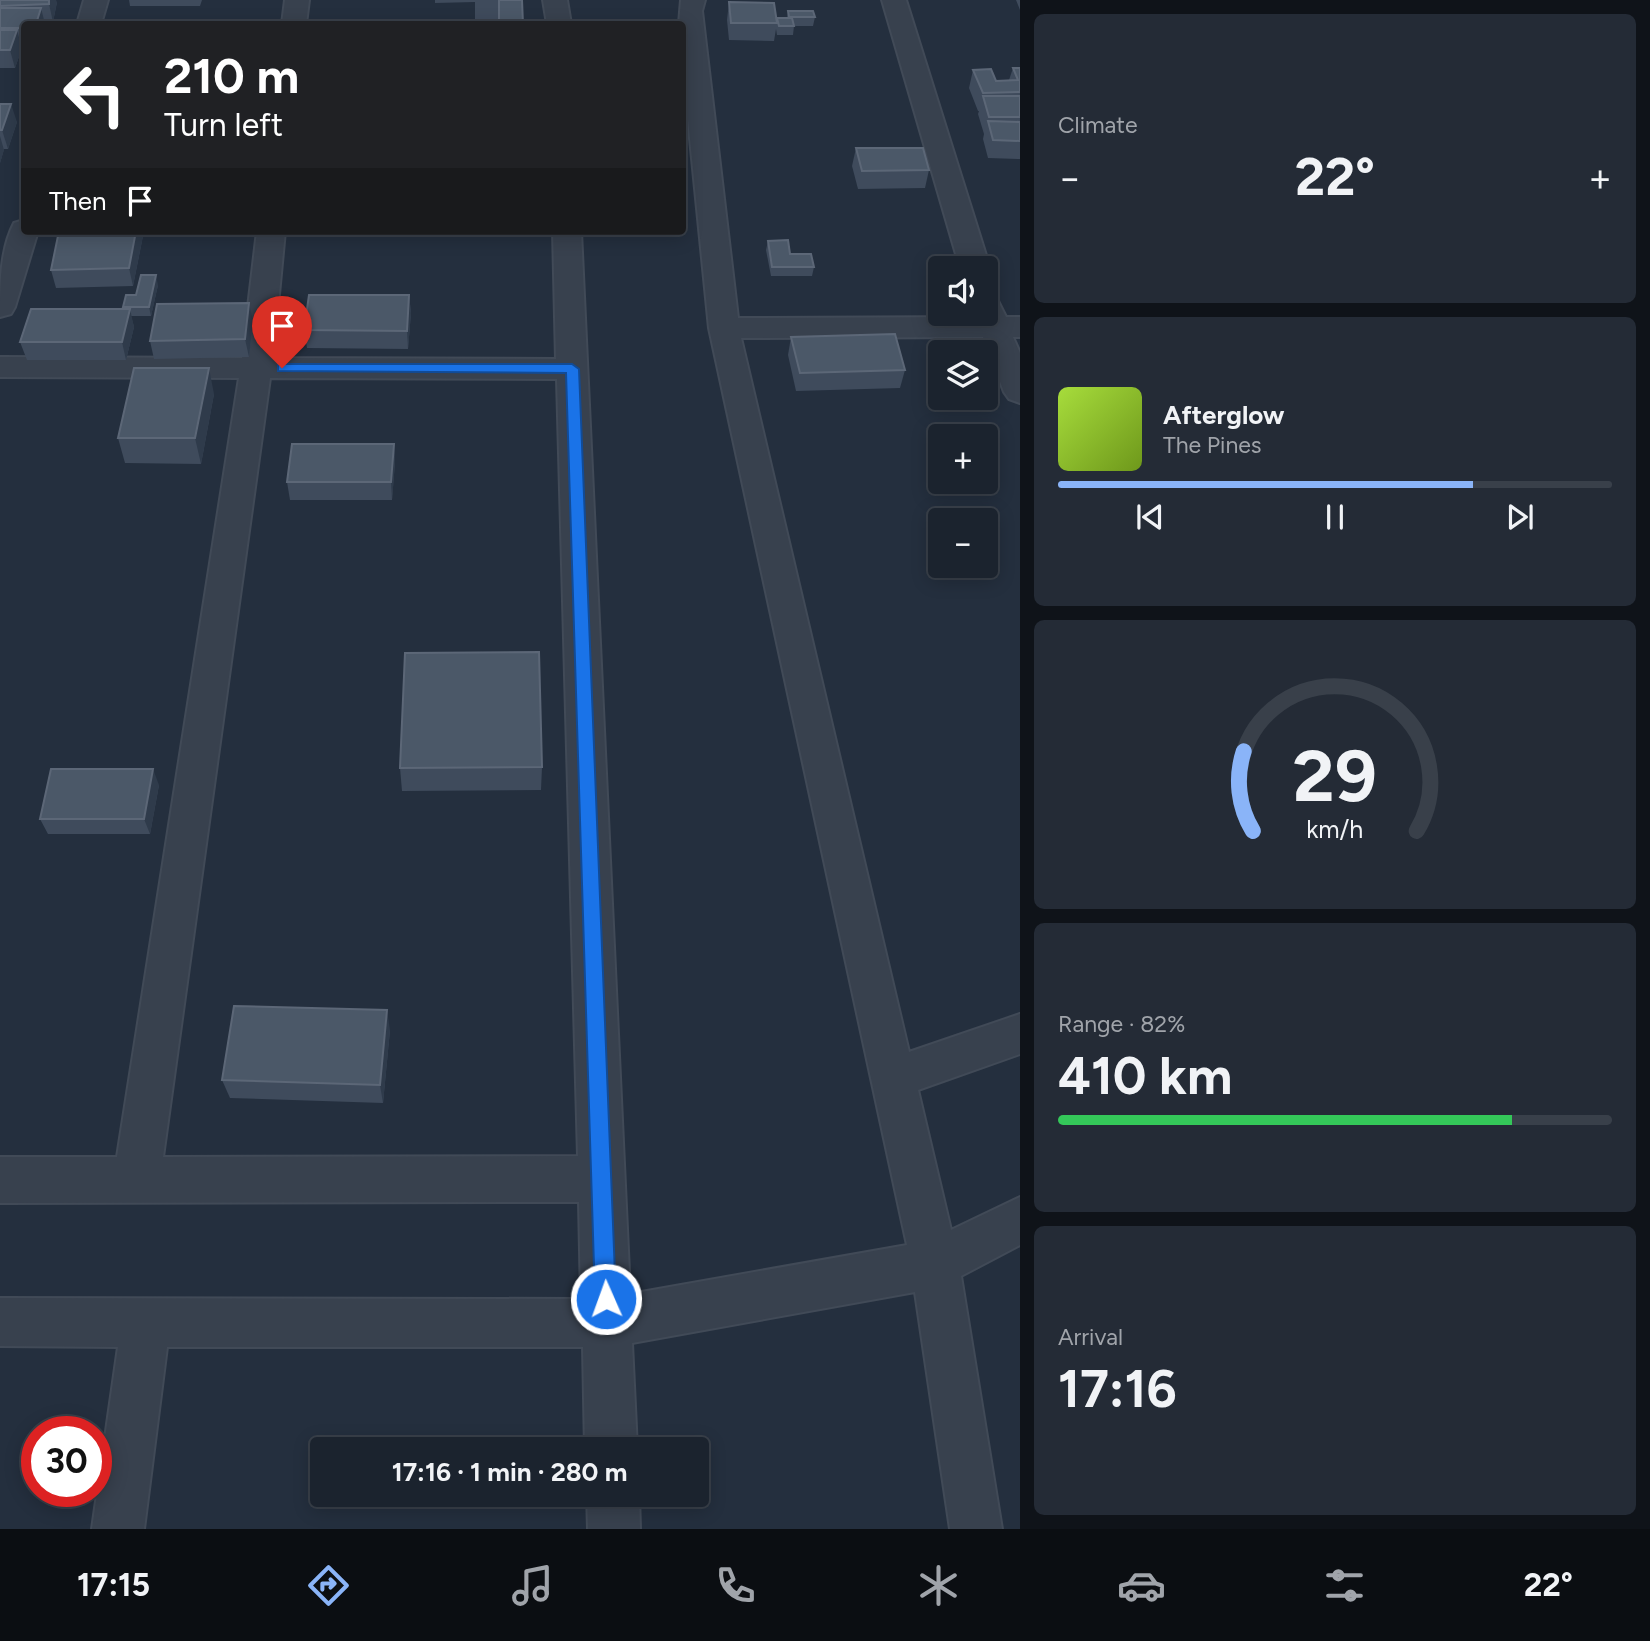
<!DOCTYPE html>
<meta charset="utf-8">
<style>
:root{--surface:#1b232e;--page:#242b36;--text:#f1f3f6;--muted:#a0a4aa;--line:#39404a;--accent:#8ab4f8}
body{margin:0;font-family:Figtree,sans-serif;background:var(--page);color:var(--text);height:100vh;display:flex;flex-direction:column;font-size:26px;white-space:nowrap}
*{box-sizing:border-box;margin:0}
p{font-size:23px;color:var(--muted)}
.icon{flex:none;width:38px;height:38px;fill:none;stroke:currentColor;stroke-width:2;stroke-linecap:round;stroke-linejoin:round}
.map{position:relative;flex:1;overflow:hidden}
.details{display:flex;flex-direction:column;gap:14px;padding:14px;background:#0f1319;width:630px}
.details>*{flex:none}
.guide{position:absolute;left:21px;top:21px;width:665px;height:214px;border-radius:7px;box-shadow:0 4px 18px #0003,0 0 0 2px var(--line);background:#202124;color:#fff;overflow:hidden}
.buttons{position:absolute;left:928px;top:256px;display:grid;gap:14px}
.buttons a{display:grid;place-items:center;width:70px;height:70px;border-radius:7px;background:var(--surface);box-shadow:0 4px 18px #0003,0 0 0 2px var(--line);font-size:35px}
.speed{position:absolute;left:21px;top:1416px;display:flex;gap:14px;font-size:35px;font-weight:700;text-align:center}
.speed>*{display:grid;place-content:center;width:91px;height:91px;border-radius:50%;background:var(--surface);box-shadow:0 4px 18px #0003,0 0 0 2px var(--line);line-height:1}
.speed .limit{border:10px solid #d22;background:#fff;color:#111}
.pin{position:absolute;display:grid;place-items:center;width:60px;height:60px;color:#fff;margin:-72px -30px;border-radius:50% 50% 50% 0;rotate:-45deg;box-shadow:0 0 7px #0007}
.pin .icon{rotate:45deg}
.me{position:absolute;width:77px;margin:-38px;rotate:358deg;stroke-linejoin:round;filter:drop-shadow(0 0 5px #0008)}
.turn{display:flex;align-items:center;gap:24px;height:147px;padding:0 28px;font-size:32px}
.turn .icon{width:91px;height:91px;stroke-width:2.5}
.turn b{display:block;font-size:49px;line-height:60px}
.then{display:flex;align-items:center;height:66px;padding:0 28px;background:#0003;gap:14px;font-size:26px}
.big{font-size:52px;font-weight:700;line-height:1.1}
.details .tile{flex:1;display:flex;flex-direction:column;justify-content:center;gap:10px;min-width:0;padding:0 24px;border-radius:10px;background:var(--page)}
.details .dial{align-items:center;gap:0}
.dial svg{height:182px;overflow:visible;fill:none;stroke:var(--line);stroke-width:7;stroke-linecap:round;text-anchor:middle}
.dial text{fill:var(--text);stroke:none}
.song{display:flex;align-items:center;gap:21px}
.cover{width:84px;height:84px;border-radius:10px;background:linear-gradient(135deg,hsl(80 70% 55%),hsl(80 70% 35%))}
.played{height:7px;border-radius:4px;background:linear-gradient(90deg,var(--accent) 75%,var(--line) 75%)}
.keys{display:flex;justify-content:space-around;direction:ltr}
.heat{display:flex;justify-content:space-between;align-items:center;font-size:38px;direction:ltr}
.charge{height:10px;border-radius:5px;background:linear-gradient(90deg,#34c759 82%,var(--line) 0)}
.trip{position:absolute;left:310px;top:1437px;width:399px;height:70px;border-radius:7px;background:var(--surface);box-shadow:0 4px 18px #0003,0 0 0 2px var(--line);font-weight:700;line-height:70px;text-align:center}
.tab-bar{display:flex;height:112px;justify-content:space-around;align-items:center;background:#0b0e12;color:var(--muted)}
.tab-bar .icon{width:49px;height:49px}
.tab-bar .selected{color:var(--accent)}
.tab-bar b{font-size:32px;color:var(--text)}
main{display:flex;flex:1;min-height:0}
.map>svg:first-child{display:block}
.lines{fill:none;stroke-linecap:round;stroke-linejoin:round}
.minor-casing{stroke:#414a57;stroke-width:4}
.minor{fill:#38414e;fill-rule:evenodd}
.wall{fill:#3f4b5c}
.shaded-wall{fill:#2f3b4b}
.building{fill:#4b5868;stroke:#5c6777;stroke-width:2}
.route{fill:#1a73e8;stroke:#114b97;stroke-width:2}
</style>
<main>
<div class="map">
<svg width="1020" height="1529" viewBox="0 0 1020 1529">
<rect width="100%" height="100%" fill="#242f3e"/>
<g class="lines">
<defs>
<g id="minor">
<path d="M84,0H108L101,24H77Z"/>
<path d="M285,0H309L306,24H282Z"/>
<path d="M543,0H567L571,24H547Z"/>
<path d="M681,0H705L702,11L738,318L975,317L974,313H985L986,296L997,299L1006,317H1020V337H1013L1020,353V403L1009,399L1004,392L983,337L741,338L909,1052L1020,1014V1054L918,1090L951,1230L1020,1197V1245L961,1276L1002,1529H950L915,1292L632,1343L637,1449H585L583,1347H167L144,1529H92L118,1347L0,1346V1298L581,1299L579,1202L0,1203V1157H117L239,378L0,377V357L242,358L257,231H285L273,358L556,359L553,231H581L630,1294L907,1245L709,328L682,59V24H679ZM270,378L557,379L578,1156L163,1157Z"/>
<path d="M882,0H906L990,268L985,274V268H960Z"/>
<path d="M24,220V231H38L15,307L11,314L0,317C0,285 0,250 14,223Z"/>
<path d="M587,1494H639L640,1529H588Z"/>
</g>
</defs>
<!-- minor casing -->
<use href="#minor" class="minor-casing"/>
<!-- minor -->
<use href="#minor" class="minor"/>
</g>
<!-- wall -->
<g class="wall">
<path d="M0,0L57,2L53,22L45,23V24H24V46H22V48L15,68H0Z"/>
<path d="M129,0H202L200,6H130Z"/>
<path d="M435,0H522L499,21H475V2L435,3Z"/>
<path d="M1016,0H1020V10Z"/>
<path d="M729,2L777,21V18H787L788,11L815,17L813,26H794L793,35H777L776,29L774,41L729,40L727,20Z"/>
<path d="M1013,68H1020V159L988,158L983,139L984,134L978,114L979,111H978L969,88L973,70L996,81L1009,80Z"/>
<path d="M0,104L17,122L8,149H4L0,163Z"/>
<path d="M856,148L929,170L925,188L858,189L852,166Z"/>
<path d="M59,231H144L133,286L56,288L51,270Z"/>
<path d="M768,241L814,267L812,276H771L766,250Z"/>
<path d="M158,285L151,316H131L134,327L126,360H27L20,342L123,309V307L136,295Z"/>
<path d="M409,295L411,313L408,349L307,348L304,330Z"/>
<path d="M253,321L249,357L154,359L150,341Z"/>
<path d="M791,337L905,370L900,388L796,391L788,355Z"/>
<path d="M214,394L201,464L125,463L118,438Z"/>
<path d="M394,444L395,462L392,500H290L287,482Z"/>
<path d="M542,767L541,790L402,791L400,768Z"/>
<path d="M159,785L150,834H48L40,819Z"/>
<path d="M390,1030L383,1103L230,1098L222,1080Z"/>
</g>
<!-- shaded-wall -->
<g class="shaded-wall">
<path d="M49,0H56L57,2L53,22L49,4Z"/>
<path d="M41,8L45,24H36Z"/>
<path d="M17,30L22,48L15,68L10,50Z"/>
<path d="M11,104L17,122L8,149L2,130Z"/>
<path d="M0,136L4,150L0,163Z"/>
<path d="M136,231H144L133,286L129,268Z"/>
<path d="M156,275L158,285L151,316L149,307Z"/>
<path d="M409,295L411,313L408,349L407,331Z"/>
<path d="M249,303L253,321L249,357L245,339Z"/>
<path d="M130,309L134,327L126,360L122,342Z"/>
<path d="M209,368L214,394L201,464L195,438Z"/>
<path d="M394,444L395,462L392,500L391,482Z"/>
<path d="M153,769L159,785L150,834L144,819Z"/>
<path d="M387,1010L390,1030L383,1103L380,1085Z"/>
</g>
<!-- building -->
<g class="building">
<path d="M0,0H49V4L0,6Z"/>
<path d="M499,0H522L523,24H499Z"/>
<path d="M729,2L774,3L777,23H731Z"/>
<path d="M0,8H41L36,24H24V28H0Z"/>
<path d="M788,11H813L815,17H789Z"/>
<path d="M777,18H792L794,26H779Z"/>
<path d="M0,30H17L10,50H0Z"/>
<path d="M1013,68H1020V92L983,93L973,70L991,69L996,81L1018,80Z"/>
<path d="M983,96H1020V117H989Z"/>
<path d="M0,104H11L2,130H0Z"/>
<path d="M988,121L1020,122V141L993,140Z"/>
<path d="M856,148H923L929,170L862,171Z"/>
<path d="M59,231H136L129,268L51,270Z"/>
<path d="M788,240L790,254H811L814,267H772L768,241Z"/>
<path d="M141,275H156L149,307H123L126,295H136Z"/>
<path d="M309,295H409L407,331L304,330Z"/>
<path d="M249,303L245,339L150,341L157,304Z"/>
<path d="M31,309H130L122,342H20Z"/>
<path d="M895,334L905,370L800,373L791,337Z"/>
<path d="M134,368H209L195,438H118Z"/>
<path d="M292,444H394L391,482H287Z"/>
<path d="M539,652L542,767L400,768L405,653Z"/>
<path d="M51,769H153L144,819H40Z"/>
<path d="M234,1006L387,1010L380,1085L222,1080Z"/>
</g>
<!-- route -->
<path class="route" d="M282,364H572L579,369L616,1299L613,1306L606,1309L598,1306L595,1299L566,373L278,371V365Z"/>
</svg>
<div class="buttons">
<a><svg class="icon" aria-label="sound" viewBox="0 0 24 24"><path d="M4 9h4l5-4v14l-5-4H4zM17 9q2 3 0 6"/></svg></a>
<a><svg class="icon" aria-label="layers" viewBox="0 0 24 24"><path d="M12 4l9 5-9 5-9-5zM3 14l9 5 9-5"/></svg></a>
<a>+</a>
<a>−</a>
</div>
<div class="speed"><div class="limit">30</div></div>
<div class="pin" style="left:282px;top:368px;background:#d93025"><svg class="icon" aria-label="arrive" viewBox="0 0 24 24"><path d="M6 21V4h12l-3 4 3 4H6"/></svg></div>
<svg class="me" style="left:606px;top:1299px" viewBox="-20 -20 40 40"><circle r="17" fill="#1a73e8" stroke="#fff" stroke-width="3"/><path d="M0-11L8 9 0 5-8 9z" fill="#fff"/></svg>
<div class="trip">17:16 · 1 min · 280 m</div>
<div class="guide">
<div class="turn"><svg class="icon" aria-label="left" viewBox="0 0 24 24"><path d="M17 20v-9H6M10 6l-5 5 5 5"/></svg><div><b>210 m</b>Turn left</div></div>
<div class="then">Then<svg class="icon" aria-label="arrive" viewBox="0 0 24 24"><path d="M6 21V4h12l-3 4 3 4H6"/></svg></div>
</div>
</div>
<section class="details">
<div class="tile"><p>Climate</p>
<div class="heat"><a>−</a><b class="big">22°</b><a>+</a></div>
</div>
<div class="tile">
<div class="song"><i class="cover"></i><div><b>Afterglow</b><p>The Pines</p></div></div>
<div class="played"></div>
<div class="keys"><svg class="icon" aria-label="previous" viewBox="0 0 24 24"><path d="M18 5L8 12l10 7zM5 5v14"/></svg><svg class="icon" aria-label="pause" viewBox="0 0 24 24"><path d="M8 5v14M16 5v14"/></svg><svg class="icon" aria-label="next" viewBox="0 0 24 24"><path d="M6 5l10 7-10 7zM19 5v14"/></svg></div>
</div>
<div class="tile dial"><svg viewBox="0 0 100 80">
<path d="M14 69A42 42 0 1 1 86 69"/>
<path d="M14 69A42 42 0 0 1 10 34" stroke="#8ab4f8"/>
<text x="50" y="56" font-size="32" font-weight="700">29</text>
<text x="50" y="72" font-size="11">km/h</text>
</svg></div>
<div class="tile"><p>Range · 82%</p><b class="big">410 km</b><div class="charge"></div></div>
<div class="tile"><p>Arrival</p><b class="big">17:16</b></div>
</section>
</main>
<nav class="tab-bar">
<b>17:15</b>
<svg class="icon selected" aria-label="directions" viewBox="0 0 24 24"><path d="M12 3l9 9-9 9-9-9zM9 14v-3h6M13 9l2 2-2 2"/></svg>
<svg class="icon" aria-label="music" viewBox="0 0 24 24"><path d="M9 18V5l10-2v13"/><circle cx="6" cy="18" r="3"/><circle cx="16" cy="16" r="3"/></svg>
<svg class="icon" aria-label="phone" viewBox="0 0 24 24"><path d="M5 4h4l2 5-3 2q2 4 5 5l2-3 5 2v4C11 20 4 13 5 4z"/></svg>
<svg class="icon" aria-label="climate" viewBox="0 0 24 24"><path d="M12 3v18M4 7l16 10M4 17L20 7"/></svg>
<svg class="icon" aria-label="car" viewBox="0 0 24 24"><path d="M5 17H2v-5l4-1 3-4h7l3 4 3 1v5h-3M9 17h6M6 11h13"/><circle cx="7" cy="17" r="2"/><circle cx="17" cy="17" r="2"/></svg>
<svg class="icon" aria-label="filters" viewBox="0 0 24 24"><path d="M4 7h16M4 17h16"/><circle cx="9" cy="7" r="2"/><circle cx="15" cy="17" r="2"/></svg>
<b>22°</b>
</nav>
